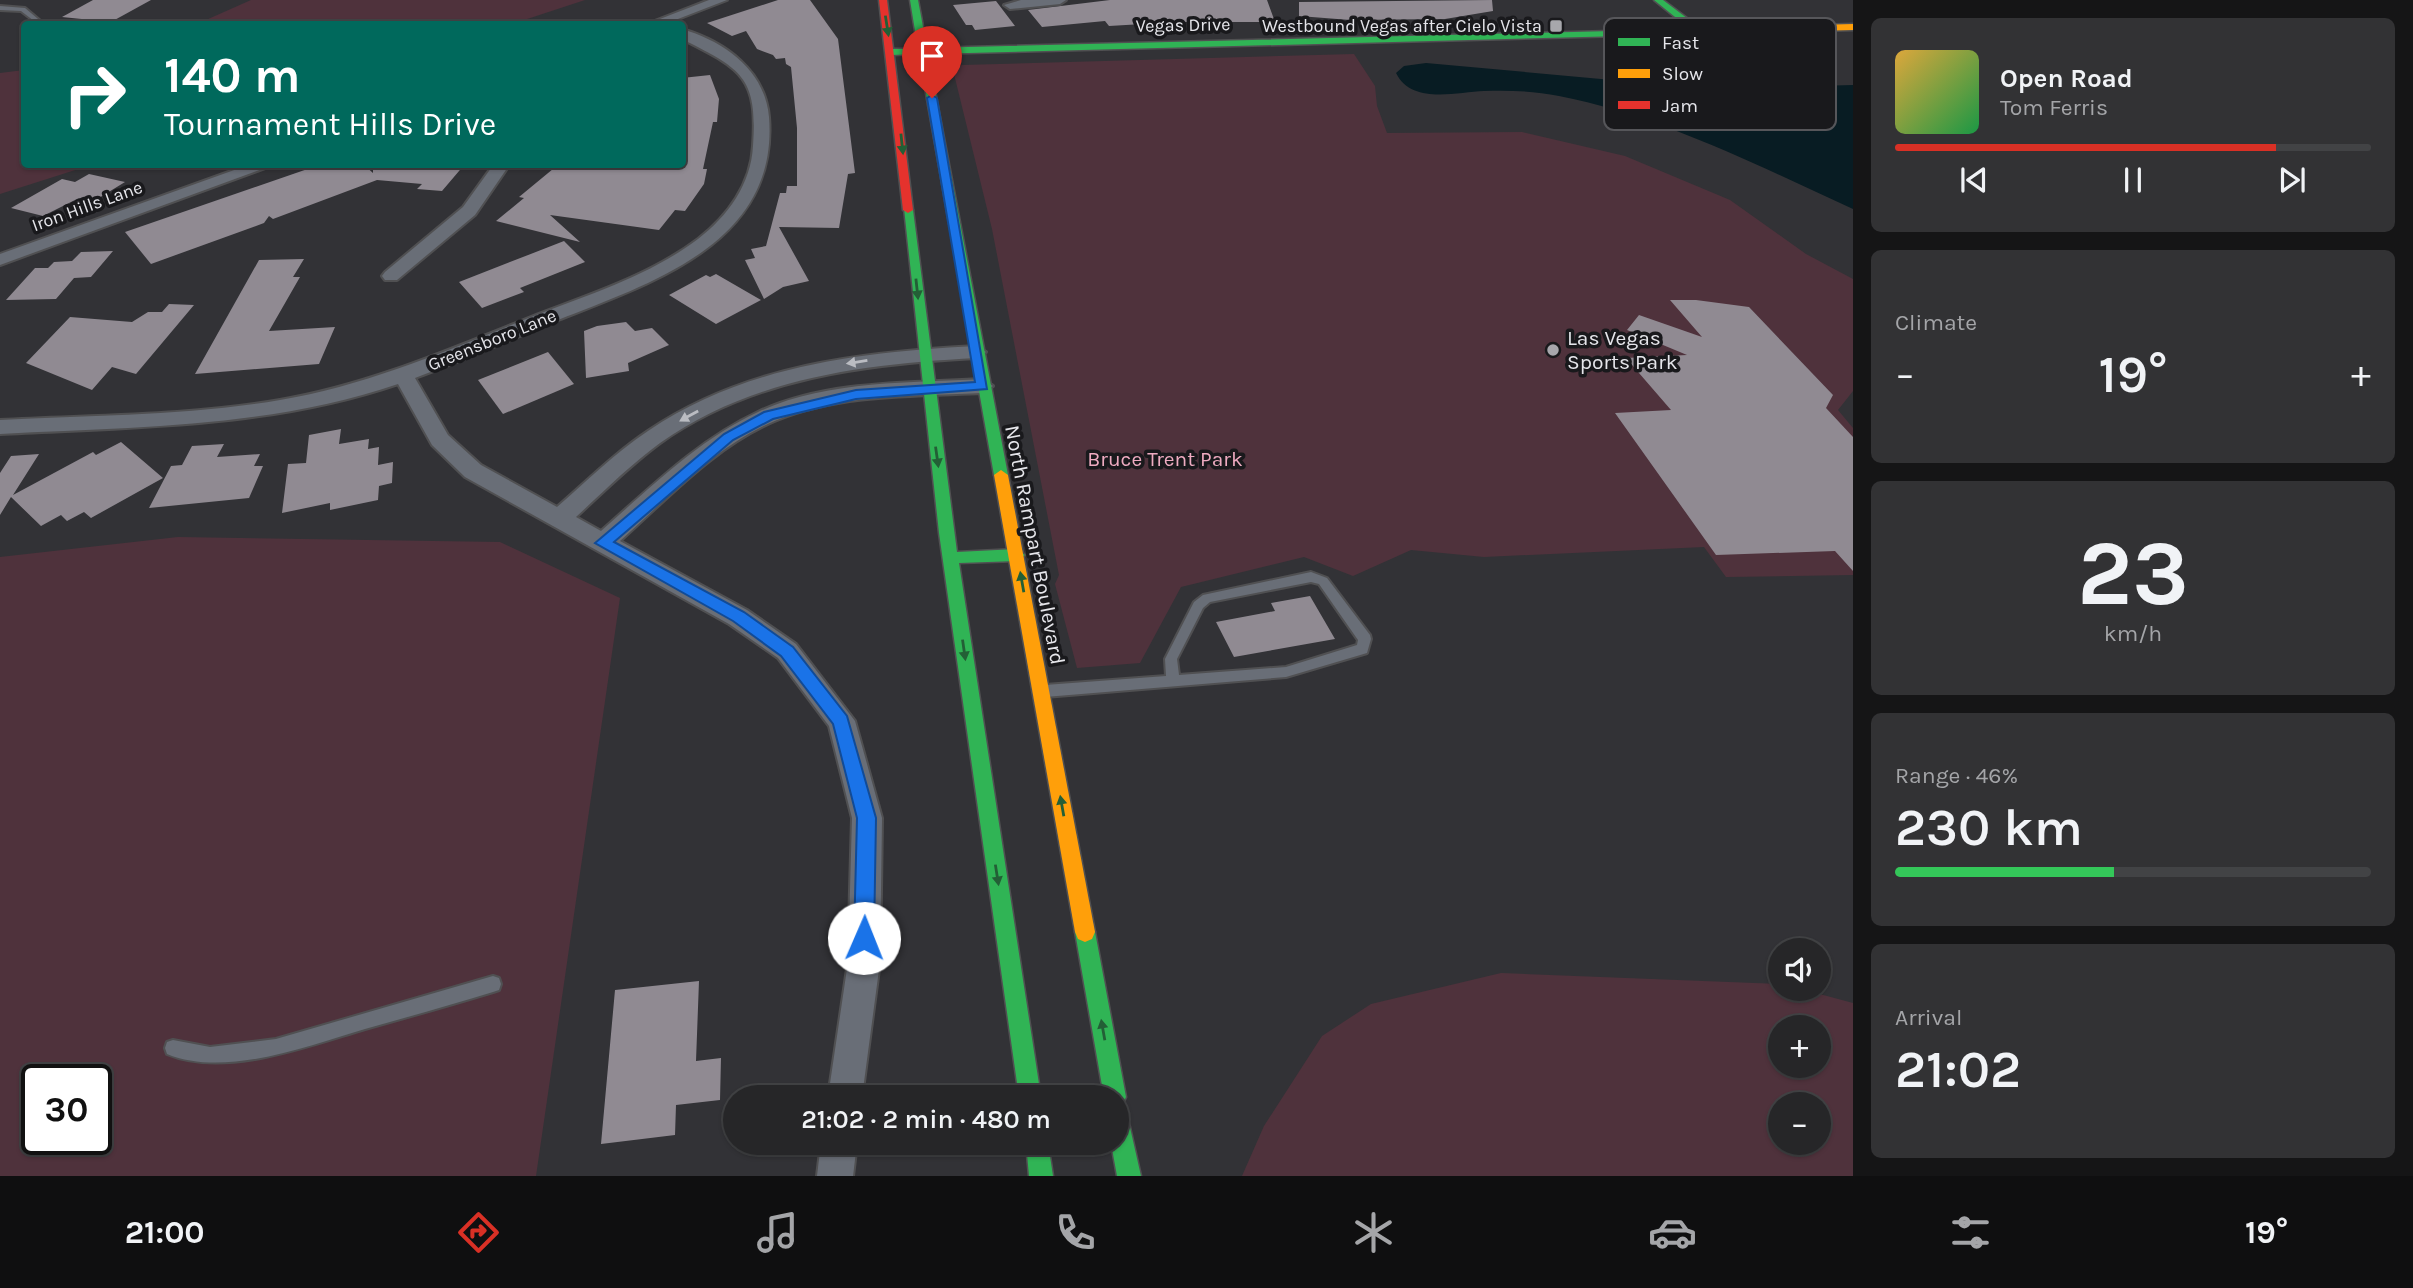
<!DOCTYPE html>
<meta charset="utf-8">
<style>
:root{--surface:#262628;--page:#323234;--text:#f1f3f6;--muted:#a4a5a8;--line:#424345;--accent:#d93025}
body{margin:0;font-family:Karla,sans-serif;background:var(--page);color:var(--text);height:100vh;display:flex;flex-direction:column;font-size:26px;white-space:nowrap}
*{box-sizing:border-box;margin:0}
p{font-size:23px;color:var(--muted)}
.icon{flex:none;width:38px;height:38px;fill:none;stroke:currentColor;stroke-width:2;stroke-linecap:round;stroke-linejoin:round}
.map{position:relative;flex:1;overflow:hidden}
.drawer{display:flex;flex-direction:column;gap:18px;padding:18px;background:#151516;width:560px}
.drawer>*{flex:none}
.banner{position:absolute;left:21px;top:21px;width:665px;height:147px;border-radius:7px;box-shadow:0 2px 5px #0004,0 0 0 2px var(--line);background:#00695c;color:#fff;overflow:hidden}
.tools{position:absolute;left:1768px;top:938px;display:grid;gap:14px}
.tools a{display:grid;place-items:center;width:63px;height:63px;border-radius:50%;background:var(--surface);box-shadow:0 2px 5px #0004,0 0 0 2px var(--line);font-size:35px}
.speed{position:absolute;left:21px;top:1064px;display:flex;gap:14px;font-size:35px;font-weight:700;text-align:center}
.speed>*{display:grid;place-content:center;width:91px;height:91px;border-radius:50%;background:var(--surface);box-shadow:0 2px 5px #0004,0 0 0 2px var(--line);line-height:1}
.speed .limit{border:4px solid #111;border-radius:10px;background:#fff;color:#111}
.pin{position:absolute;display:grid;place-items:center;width:60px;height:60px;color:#fff;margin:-72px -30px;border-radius:50% 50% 50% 0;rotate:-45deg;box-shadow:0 0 7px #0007}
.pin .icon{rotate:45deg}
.me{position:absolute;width:77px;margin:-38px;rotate:1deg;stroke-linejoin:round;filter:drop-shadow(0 0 5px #0008)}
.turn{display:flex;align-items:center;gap:24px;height:147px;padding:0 28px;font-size:32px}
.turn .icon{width:91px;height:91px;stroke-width:2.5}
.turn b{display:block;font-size:49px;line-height:60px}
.big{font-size:52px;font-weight:600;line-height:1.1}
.drawer .card{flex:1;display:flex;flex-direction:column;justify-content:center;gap:10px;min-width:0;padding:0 24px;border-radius:10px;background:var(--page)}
.drawer .dial{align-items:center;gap:0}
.dial b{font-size:91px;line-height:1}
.song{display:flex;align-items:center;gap:21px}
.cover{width:84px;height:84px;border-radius:10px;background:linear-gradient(135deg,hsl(40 70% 55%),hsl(140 70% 35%))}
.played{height:7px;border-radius:4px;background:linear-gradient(90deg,var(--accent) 80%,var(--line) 80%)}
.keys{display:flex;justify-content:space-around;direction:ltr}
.heat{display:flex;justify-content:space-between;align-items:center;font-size:38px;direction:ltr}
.charge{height:10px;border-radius:5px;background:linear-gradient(90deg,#34c759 46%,var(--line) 0)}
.trip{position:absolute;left:723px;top:1085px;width:406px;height:70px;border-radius:35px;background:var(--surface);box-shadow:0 2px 5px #0004,0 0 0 2px var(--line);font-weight:600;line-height:70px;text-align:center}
.dock{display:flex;height:112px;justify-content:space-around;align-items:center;background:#0f0f10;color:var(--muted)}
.dock .icon{width:49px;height:49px}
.dock .on{color:var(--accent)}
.dock b{font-size:32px;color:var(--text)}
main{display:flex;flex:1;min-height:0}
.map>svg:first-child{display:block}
.green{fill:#4f323c;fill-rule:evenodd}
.water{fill:#081c23}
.building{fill:#908a92}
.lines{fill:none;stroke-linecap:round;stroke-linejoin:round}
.lane-casing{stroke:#505052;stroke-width:4}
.street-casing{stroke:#505052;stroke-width:4}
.fast-casing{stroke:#505052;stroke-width:3}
.slow-casing{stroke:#505052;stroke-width:3}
.jam-casing{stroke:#505052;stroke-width:3}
.lane{fill:#696e77;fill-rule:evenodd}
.street{fill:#696e77;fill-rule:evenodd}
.fast{fill:#30b455;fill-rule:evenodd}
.slow{fill:#ff9f0a;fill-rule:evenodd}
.jam{fill:#e5322d;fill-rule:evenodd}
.oneway{fill:#235f36}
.oneway2{fill:#babcc2}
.route{fill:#1a73e8;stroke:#114b97;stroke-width:2}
.poi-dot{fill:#a7a7ac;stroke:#19191c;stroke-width:2.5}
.labels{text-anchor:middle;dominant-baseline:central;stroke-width:7;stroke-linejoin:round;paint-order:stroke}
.far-street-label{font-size:18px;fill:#e6e6eb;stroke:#19191c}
.far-poi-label{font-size:18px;fill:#e6e6eb;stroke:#19191c;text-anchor:end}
.poi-label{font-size:21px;fill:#e6e6eb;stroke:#19191c;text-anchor:start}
.park-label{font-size:21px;fill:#eeabc1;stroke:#19191c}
.street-label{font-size:21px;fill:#e6e6eb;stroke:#19191c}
.key{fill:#19191c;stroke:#56565a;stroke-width:2}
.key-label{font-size:19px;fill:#e6e6eb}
</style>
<main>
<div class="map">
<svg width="1853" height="1176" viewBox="0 0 1853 1176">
<rect width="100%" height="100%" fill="#323236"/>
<!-- green -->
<g class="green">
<path d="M251,0H585L512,24H197Z"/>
<path d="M1354,54L1375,86L1377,106L1387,133L1522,132L1625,156L1730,200L1806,254L1853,279V391L1838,410L1853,428V575L1726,577L1704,547L1484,557L1411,550L1353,576L1304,557L1181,587L1140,663L1077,668L1055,584L1059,575L992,229L953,70L962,65Z"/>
<path d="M24,70V164L91,165L0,194V73Z"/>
<path d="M178,537L500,542L620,598L536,1176H0V557ZM37,1080H96V1139H37Z"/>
<path d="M1501,973L1780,984V989H1801L1853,1003V1176H1242L1264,1126L1322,1036L1371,1004ZM1780,1027H1818V1066H1780ZM1780,1104H1818V1143H1780Z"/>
</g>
<!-- water -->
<path class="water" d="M1426,63L1711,89L1853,85V209C1759,166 1661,116 1559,96C1534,91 1509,90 1484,91C1456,92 1412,105 1396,73L1404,66Z"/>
<!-- building -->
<g class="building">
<path d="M93,0H151L111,22L62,17Z"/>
<path d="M778,0H810L838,39L855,173L848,174L839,228L779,227L809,281L783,287L764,299L745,260L755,258L751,249L766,246L780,193H786L787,186H797V128L791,67L786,64L785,58L776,59L773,55L757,49L746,31L732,36L707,23Z"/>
<path d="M1110,0H1267L1275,22H1177L1109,26L1105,21L1042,27L1028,10Z"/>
<path d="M1492,0L1493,11L1445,19L1350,20L1299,16V2Z"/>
<path d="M996,1L1015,26L975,30L972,25H966L953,5Z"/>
<path d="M710,75L719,99L717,122H713L703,169H707L704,184L685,211L675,210L659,230L550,215L580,242L496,221L524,198L519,197L559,164H682V78Z"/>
<path d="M322,164H363L373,173V164H465L442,191L417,189L422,184L377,180L273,219L269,216L264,223L151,264L125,232Z"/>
<path d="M89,174L125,182L94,201L79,198L43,216L11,208L62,179L75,182Z"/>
<path d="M564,241L585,262L520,288L524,292L482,308L459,282Z"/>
<path d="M113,251L91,277L74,278L56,299L6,300L35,268H48L54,262L72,261L81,252Z"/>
<path d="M304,259L293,277H300L269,331L335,327L319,364L195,374L259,260Z"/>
<path d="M716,274L761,300L716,324L669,295L706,275L710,277Z"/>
<path d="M1670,300H1696L1749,307L1833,395L1826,408L1853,437V571L1835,551L1716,555L1615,413L1671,410L1626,358L1687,355L1627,330L1639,315L1702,337Z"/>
<path d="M169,304L194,305L136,374L112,367L92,390L26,363L70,317L132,322L148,312H162Z"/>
<path d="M626,322L635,331L652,328L669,345L628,363L629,371L586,378L584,331L597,326Z"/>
<path d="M548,352L574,384L503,414L478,380Z"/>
<path d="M341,429L339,444L369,439L368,449L379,447L378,465L393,462L392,483L379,486L378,500L330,510V503L282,513L288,464L306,463L309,435Z"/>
<path d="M121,442L163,478L91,518L84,512L67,521L61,515L41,526L11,497L0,515V473L11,456L39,454L13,495L93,452L96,455Z"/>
<path d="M224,444L217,457L260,454L254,466H263L249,498L149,508L171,466L182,465L192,446Z"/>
<path d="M1310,596L1335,639L1234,657L1216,622L1275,611L1271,603Z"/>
<path d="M699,981L696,1061L721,1058L720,1100L676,1105L675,1135L601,1144L615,990Z"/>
</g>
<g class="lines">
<defs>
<g id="lane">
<path d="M0,6L25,8L44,24H38L21,11L0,10Z"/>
<path d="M1311,572L1327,578L1370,635L1371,639L1367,653L1286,677L1045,697L1040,695L1038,691L1040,687L1045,685L1166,676L1165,659L1194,602L1203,595ZM1311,582L1319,584L1358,640L1357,645L1286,667L1179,675L1177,659L1203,608L1210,602Z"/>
<path d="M493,976L499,978L501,984L499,990L493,992C450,1005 408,1017 365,1029C308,1046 225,1078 167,1054L165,1048L167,1042L173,1040L210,1047L276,1039Z"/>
</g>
<g id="street">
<path d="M709,0H727L665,24H647Z"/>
<path d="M1066,0L1060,4L1010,9L1004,5L1021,0Z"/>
<path d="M682,29C726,42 765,71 769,117C779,243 651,283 558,320C510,340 463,360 415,378L448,435L481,465L557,507C587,481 615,453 648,431C745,365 862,352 976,346L986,352L976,358C866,364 753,377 660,443C630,465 603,492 576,517L601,531C650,488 698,440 758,412C826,380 910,383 983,379L993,386L983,393C915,396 840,394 777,420C716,445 668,498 620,541L747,610L796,644L855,721L882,818L880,962L862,1097H828L848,962L852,818L829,726L778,658L729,624L465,477L432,445L398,384C269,428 134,427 0,434V420C93,415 188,416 280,400C368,385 448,350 531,317C588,295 649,276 698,239C728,216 751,184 753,146C758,76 741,69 682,39Z"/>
<path d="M251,164H276L0,265V254Z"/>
<path d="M494,164H510L475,215L397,280H385L382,276L385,272L463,207Z"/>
<path d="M821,1143H857L853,1176H817Z"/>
</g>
<g id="fast">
<path d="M910,0H918L927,48L1690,29L1654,0H1663L1700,28L1741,27L1745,30L1741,33L928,54L1008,475L1001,480L994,475L919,54L891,55L887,52L891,49H918Z"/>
<path d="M904,208L913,210L957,552L1017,549L1025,555L1017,561L959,563L1041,1097H1019L939,533Z"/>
<path d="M1085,922L1092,925L1095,932L1126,1097L1124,1101L1141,1176H1117L1111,1143H1116V1097H1104L1075,932L1078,925Z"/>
<path d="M1026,1143H1048L1053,1176H1029Z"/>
</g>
<g id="slow">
<path d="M1853,24V30L1741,33L1737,30L1741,27Z"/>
<path d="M1001,470L1008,475L1095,932L1092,939L1085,942L1078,939L1075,932L994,475Z"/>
</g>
<path id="jam" d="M879,0H887L913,210L908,213L903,210Z"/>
</defs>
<!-- lane casing -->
<use href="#lane" class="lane-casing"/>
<!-- street casing -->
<use href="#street" class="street-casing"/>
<!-- fast casing -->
<use href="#fast" class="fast-casing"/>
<!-- slow casing -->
<use href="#slow" class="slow-casing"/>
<!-- jam casing -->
<use href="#jam" class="jam-casing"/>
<!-- lane -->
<use href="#lane" class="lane"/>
<!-- street -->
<use href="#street" class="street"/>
<!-- fast -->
<use href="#fast" class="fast"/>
<!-- slow -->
<use href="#slow" class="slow"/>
<!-- jam -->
<use href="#jam" class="jam"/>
</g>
<!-- one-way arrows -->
<defs><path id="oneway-solid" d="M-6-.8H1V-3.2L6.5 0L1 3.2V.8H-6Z" transform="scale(1.75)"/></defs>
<g class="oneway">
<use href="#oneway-solid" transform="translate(887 26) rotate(81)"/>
<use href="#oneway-solid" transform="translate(902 144) rotate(84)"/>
<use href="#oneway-solid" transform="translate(917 289) rotate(84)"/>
<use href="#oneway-solid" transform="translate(937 457) rotate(82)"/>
<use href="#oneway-solid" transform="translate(1022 582) rotate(-100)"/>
<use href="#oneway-solid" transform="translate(964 650) rotate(82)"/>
<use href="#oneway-solid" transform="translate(1062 806) rotate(-100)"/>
<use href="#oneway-solid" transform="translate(997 875) rotate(81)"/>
<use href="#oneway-solid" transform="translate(1103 1030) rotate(-100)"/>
</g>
<g class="oneway2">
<use href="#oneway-solid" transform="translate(857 362) rotate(171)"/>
<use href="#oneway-solid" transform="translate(689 416) rotate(151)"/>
</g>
<!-- route -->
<path class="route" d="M932,95L937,98L987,389L856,399L773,419L733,440L614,542L744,612L793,647L847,716L876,818L874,938L871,945L864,948L857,945L854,938L857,818L833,724L781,656L733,621L595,543L724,434L764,412L856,390L975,382L927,98Z"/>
<!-- markers -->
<g class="poi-dot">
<rect x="1549" y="19" width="14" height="14" rx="3.5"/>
<circle cx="1553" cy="350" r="7"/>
</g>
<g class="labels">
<!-- far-street labels -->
<g class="far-street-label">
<text transform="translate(1183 25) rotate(-1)">Vegas Drive</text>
<text transform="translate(87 206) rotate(-20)">Iron Hills Lane</text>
<text transform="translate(492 340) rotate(-22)">Greensboro Lane</text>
</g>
<!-- far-poi labels -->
<g class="far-poi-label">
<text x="1542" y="26">Westbound Vegas after Cielo Vista</text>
</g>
<!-- poi labels -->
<g class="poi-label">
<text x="1567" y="338">Las Vegas<tspan x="1567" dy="24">Sports Park</tspan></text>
</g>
<!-- park labels -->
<g class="park-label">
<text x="1165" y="459">Bruce Trent Park</text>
</g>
<!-- street labels -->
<g class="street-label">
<text transform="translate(1035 545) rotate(79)">North Rampart Boulevard</text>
</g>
</g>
<!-- legend -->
<rect x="1604" y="18" width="232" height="112" rx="10" class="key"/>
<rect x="1618" y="38" width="32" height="8" fill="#30b455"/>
<rect x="1618" y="69" width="32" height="9" fill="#ff9f0a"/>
<rect x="1618" y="101" width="32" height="8" fill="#e5322d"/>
<g class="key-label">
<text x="1662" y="49">Fast</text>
<text x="1662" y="80">Slow</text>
<text x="1662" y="112">Jam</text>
</g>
</svg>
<div class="tools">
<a><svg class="icon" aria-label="sound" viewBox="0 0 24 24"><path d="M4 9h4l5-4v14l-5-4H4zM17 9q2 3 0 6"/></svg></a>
<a>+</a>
<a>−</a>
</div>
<div class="speed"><div class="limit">30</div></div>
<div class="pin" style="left:932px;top:98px;background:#d93025"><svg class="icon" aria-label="arrive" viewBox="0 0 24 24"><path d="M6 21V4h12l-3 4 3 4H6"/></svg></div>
<svg class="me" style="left:864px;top:938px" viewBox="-20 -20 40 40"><circle r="19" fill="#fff"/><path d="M0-13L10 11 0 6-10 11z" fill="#1a73e8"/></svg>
<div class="trip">21:02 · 2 min · 480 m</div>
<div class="banner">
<div class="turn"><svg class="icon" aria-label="right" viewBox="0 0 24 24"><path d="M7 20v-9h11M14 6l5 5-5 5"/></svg><div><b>140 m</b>Tournament Hills Drive</div></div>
</div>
</div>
<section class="drawer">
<div class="card">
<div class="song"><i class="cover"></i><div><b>Open Road</b><p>Tom Ferris</p></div></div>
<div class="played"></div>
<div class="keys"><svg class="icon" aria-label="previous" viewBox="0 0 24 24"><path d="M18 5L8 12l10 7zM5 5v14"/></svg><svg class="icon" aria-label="pause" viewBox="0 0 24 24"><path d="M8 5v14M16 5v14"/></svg><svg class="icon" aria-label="next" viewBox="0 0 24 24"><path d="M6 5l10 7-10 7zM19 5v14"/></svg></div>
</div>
<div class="card"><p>Climate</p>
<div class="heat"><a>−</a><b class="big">19°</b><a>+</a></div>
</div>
<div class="card dial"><b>23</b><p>km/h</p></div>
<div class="card"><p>Range · 46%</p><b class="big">230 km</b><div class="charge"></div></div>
<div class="card"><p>Arrival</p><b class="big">21:02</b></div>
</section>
</main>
<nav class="dock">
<b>21:00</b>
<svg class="icon on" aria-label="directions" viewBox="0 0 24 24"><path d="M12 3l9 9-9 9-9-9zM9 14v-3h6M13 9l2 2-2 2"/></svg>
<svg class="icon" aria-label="music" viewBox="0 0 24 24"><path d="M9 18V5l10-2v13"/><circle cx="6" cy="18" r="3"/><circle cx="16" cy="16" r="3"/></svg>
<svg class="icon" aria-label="phone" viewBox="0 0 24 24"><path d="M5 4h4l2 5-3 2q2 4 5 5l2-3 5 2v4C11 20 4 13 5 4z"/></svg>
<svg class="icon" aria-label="climate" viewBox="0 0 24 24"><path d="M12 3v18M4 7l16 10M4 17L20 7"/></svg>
<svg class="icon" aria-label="car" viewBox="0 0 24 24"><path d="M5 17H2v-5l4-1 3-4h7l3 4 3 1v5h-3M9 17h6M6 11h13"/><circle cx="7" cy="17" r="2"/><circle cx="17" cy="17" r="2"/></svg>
<svg class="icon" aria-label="filters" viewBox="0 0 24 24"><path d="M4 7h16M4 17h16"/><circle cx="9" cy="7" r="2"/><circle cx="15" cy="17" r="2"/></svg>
<b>19°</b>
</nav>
